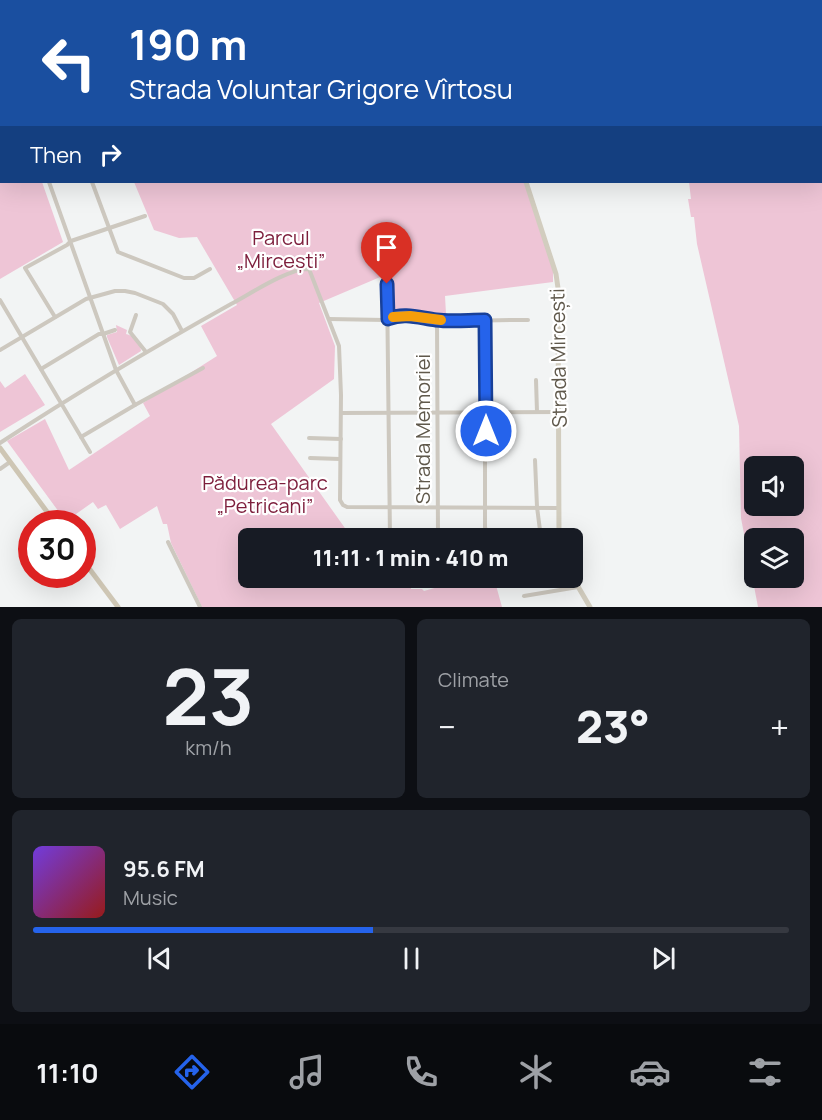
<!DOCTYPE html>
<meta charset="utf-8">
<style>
:root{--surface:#171b24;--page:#20242c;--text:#f1f3f6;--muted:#9ea1a6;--line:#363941;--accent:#2563eb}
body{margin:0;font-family:Manrope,sans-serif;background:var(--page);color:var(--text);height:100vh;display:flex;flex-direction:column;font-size:22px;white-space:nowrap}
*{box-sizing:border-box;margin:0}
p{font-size:20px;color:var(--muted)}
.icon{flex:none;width:33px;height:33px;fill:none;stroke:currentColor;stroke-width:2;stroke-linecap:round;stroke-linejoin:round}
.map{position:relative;height:607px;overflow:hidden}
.drawer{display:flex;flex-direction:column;gap:12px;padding:12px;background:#0d0f14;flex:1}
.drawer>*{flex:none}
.top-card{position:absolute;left:0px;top:0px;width:822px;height:183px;box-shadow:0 6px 24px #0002;background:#1a4fa0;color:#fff;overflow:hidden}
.fabs{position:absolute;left:744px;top:456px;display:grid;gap:12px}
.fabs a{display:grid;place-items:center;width:60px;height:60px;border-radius:9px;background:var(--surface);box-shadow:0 6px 24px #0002;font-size:30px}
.speed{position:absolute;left:18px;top:510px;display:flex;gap:12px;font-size:30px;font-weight:700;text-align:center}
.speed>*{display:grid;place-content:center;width:78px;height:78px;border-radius:50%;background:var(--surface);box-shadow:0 6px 24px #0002;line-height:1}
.speed .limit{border:9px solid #d22;background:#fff;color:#111}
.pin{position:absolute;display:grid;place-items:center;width:51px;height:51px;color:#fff;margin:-62px -26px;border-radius:50% 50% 50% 0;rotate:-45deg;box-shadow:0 0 6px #0007}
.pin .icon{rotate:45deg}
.me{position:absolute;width:66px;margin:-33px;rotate:0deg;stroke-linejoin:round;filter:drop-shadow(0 0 4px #0008)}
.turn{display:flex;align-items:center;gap:21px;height:126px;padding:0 30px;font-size:27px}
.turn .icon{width:78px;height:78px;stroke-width:2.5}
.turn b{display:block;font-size:42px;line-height:51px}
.then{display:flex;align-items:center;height:57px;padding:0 30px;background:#0003;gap:12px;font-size:22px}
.big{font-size:45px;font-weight:800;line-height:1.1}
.drawer .card{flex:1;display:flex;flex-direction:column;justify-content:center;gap:9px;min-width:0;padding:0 21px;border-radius:9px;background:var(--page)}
.drawer .dial{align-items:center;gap:0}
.dial b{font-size:78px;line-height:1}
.song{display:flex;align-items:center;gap:18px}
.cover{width:72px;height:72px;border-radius:9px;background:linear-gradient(135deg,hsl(260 70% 55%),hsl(0 70% 35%))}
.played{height:6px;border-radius:3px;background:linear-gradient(90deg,var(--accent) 45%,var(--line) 45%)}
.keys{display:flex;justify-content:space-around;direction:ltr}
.heat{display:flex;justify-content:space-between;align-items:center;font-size:33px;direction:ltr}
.drawer .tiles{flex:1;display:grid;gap:12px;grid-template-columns:1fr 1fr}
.card:last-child{grid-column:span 2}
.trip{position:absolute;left:238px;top:528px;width:345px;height:60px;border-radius:9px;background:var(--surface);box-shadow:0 6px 24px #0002;font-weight:800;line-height:60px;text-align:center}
.tabs{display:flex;height:96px;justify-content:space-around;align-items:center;background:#090b0e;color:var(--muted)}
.tabs .icon{width:42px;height:42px}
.tabs .active{color:var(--accent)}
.tabs b{font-size:27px;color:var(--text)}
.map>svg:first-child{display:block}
.green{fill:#eec5d6;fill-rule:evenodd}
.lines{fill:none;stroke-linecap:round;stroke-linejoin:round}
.highway-casing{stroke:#a99b79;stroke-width:10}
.street{stroke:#cdc8bf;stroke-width:4}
.secondary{stroke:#d2cdbf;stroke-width:5}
.primary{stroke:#cec6b4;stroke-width:5}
.highway{stroke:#bdaf8e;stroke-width:7}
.route-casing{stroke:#184099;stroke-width:15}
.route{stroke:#2563eb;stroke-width:10}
.slow{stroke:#f59e0b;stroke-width:10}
.labels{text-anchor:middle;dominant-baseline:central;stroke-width:4.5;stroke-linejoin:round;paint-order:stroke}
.park-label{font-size:20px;fill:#7d1e3c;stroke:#fff}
.street-label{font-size:20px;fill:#5f584b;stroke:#fff}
</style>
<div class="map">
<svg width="822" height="607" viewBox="0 0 822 607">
<rect width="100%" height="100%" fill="#f2f4f4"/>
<!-- green -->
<g class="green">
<path d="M822,48V607H758L741,518L739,426L697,244L694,217H691L688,199H691L689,182H820V49ZM754,466H794V506H754ZM754,538H794V578H754Z"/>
<path d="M0,121H1L2,182H42L63,242L0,279Z"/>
<path d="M134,182H524L553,270V282L445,296L446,314L436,318L417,315L390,316L389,280L385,275L319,303L335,346L334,379L271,424L352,538H249V578H380L381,579L399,582V587H411V589H422L424,591L438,587L440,578H494L502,607H202L171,543L167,524H163L157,506L120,529L106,505L98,509L93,502L76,514L79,519L73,523H67L7,441L45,419L69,470L150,416L143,403L217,356L201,326L237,305L197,237L179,238L154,230Z"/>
<path d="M116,325L127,330L126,334C133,335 141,344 141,351L119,365L107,337V335L117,332Z"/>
<path d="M25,374L45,405L0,432V381L5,388Z"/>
</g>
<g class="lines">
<defs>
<g id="highway">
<path d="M820,45H822"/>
<path d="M0,113H2"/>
</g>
</defs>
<!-- highway casing -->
<use href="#highway" class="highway-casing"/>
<!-- street -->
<g class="street">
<path d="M49,182L116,370L135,405"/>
<path d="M92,182L118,252L184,278H194L210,269"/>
<path d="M387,284L390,538"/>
<path d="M0,300L90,452"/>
<path d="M136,315L130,332L146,352"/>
<path d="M55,317L25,268L67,245L71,241L145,216"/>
<path d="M329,319L385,320C403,311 421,320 440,320C469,321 499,320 528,320"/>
<path d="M437,320L438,538"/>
<path d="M485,320V528L489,533H503"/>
<path d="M0,350L86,299L115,291H125L135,293L163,304L173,314L182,331"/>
<path d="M41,369L99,334H103L115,330"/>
<path d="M536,380L537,412"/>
<path d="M341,413L559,412"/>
<path d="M81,437L135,405L203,368"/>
<path d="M309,438L341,439"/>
<path d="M0,443C75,394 152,348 231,304C250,294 289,268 309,269L339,346L341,395L340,500L343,505L347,507L558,508"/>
<path d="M310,458L340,459"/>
<path d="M535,460L537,507L541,538"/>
<path d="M0,469L10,462"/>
<path d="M438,538H450"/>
<path d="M168,542L200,607"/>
<path d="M394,580V578"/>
<path d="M524,596L578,587"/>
</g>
<!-- secondary -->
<g class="secondary">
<path d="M526,182L556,274L558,288L559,538"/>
<path d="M573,578L590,607"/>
</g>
<!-- primary -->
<g class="primary">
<path d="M0,448L56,524"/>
<path d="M82,559L118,607"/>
</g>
<!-- highway -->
<use href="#highway" class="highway"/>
</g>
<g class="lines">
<defs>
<path id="route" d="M387,284L388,319C404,312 420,318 436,320C452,322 469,320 485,320L486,431"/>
</defs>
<!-- route casing -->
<use href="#route" class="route-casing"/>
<!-- route -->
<use href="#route" class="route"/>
<!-- slow -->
<path class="slow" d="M393,317L410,316L441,320"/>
</g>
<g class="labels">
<!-- park labels -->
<g class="park-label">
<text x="281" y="237">Parcul<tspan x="281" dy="23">„Mircești”</tspan></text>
<text x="265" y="482">Pădurea-parc<tspan x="265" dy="23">„Petricani”</tspan></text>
</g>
<!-- street labels -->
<g class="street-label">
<text transform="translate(558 358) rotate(-91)">Strada Mircești</text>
<text transform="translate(422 429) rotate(-90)">Strada Memoriei</text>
</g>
</g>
</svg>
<div class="fabs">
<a><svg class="icon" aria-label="sound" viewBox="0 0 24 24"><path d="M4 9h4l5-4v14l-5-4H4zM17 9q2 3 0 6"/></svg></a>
<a><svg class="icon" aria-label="layers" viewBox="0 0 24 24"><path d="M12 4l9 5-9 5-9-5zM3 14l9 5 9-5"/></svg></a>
</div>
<div class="speed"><div class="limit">30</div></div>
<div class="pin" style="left:387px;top:284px;background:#d93025"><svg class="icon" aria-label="arrive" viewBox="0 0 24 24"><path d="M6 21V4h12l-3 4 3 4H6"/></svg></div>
<svg class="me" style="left:486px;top:431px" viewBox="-20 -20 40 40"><circle r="17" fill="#2563eb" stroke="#fff" stroke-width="3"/><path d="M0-11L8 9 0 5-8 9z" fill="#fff"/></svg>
<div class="trip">11:11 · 1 min · 410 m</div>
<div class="top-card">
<div class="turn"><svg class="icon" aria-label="left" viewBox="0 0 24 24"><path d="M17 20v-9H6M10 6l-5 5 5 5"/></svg><div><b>190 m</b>Strada Voluntar Grigore Vîrtosu</div></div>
<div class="then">Then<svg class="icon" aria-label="right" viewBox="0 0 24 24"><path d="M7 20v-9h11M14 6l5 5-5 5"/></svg></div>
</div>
</div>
<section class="drawer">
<div class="tiles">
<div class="card dial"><b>23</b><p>km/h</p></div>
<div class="card"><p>Climate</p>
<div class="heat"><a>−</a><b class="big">23°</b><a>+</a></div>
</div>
<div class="card">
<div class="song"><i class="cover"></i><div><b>95.6 FM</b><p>Music</p></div></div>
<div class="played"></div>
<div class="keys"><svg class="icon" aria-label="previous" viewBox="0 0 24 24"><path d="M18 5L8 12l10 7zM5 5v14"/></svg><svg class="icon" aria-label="pause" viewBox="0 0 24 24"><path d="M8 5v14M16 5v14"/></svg><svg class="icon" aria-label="next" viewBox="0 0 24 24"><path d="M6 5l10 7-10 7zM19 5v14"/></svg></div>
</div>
</div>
</section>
<nav class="tabs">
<b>11:10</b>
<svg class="icon active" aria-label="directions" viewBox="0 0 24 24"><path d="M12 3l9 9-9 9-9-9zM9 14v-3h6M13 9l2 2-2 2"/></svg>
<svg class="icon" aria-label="music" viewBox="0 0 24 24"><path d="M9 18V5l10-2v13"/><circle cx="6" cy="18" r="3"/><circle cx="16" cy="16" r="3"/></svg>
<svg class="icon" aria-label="phone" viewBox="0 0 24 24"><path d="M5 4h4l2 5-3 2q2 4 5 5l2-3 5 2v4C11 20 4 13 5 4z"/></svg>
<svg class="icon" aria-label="climate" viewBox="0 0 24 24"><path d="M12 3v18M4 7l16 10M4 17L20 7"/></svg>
<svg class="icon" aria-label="car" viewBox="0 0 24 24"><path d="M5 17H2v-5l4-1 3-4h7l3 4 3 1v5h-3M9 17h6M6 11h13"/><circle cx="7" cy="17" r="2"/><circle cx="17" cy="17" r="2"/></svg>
<svg class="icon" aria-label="filters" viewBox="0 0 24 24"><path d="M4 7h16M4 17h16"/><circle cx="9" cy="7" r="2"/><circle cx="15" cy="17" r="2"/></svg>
</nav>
